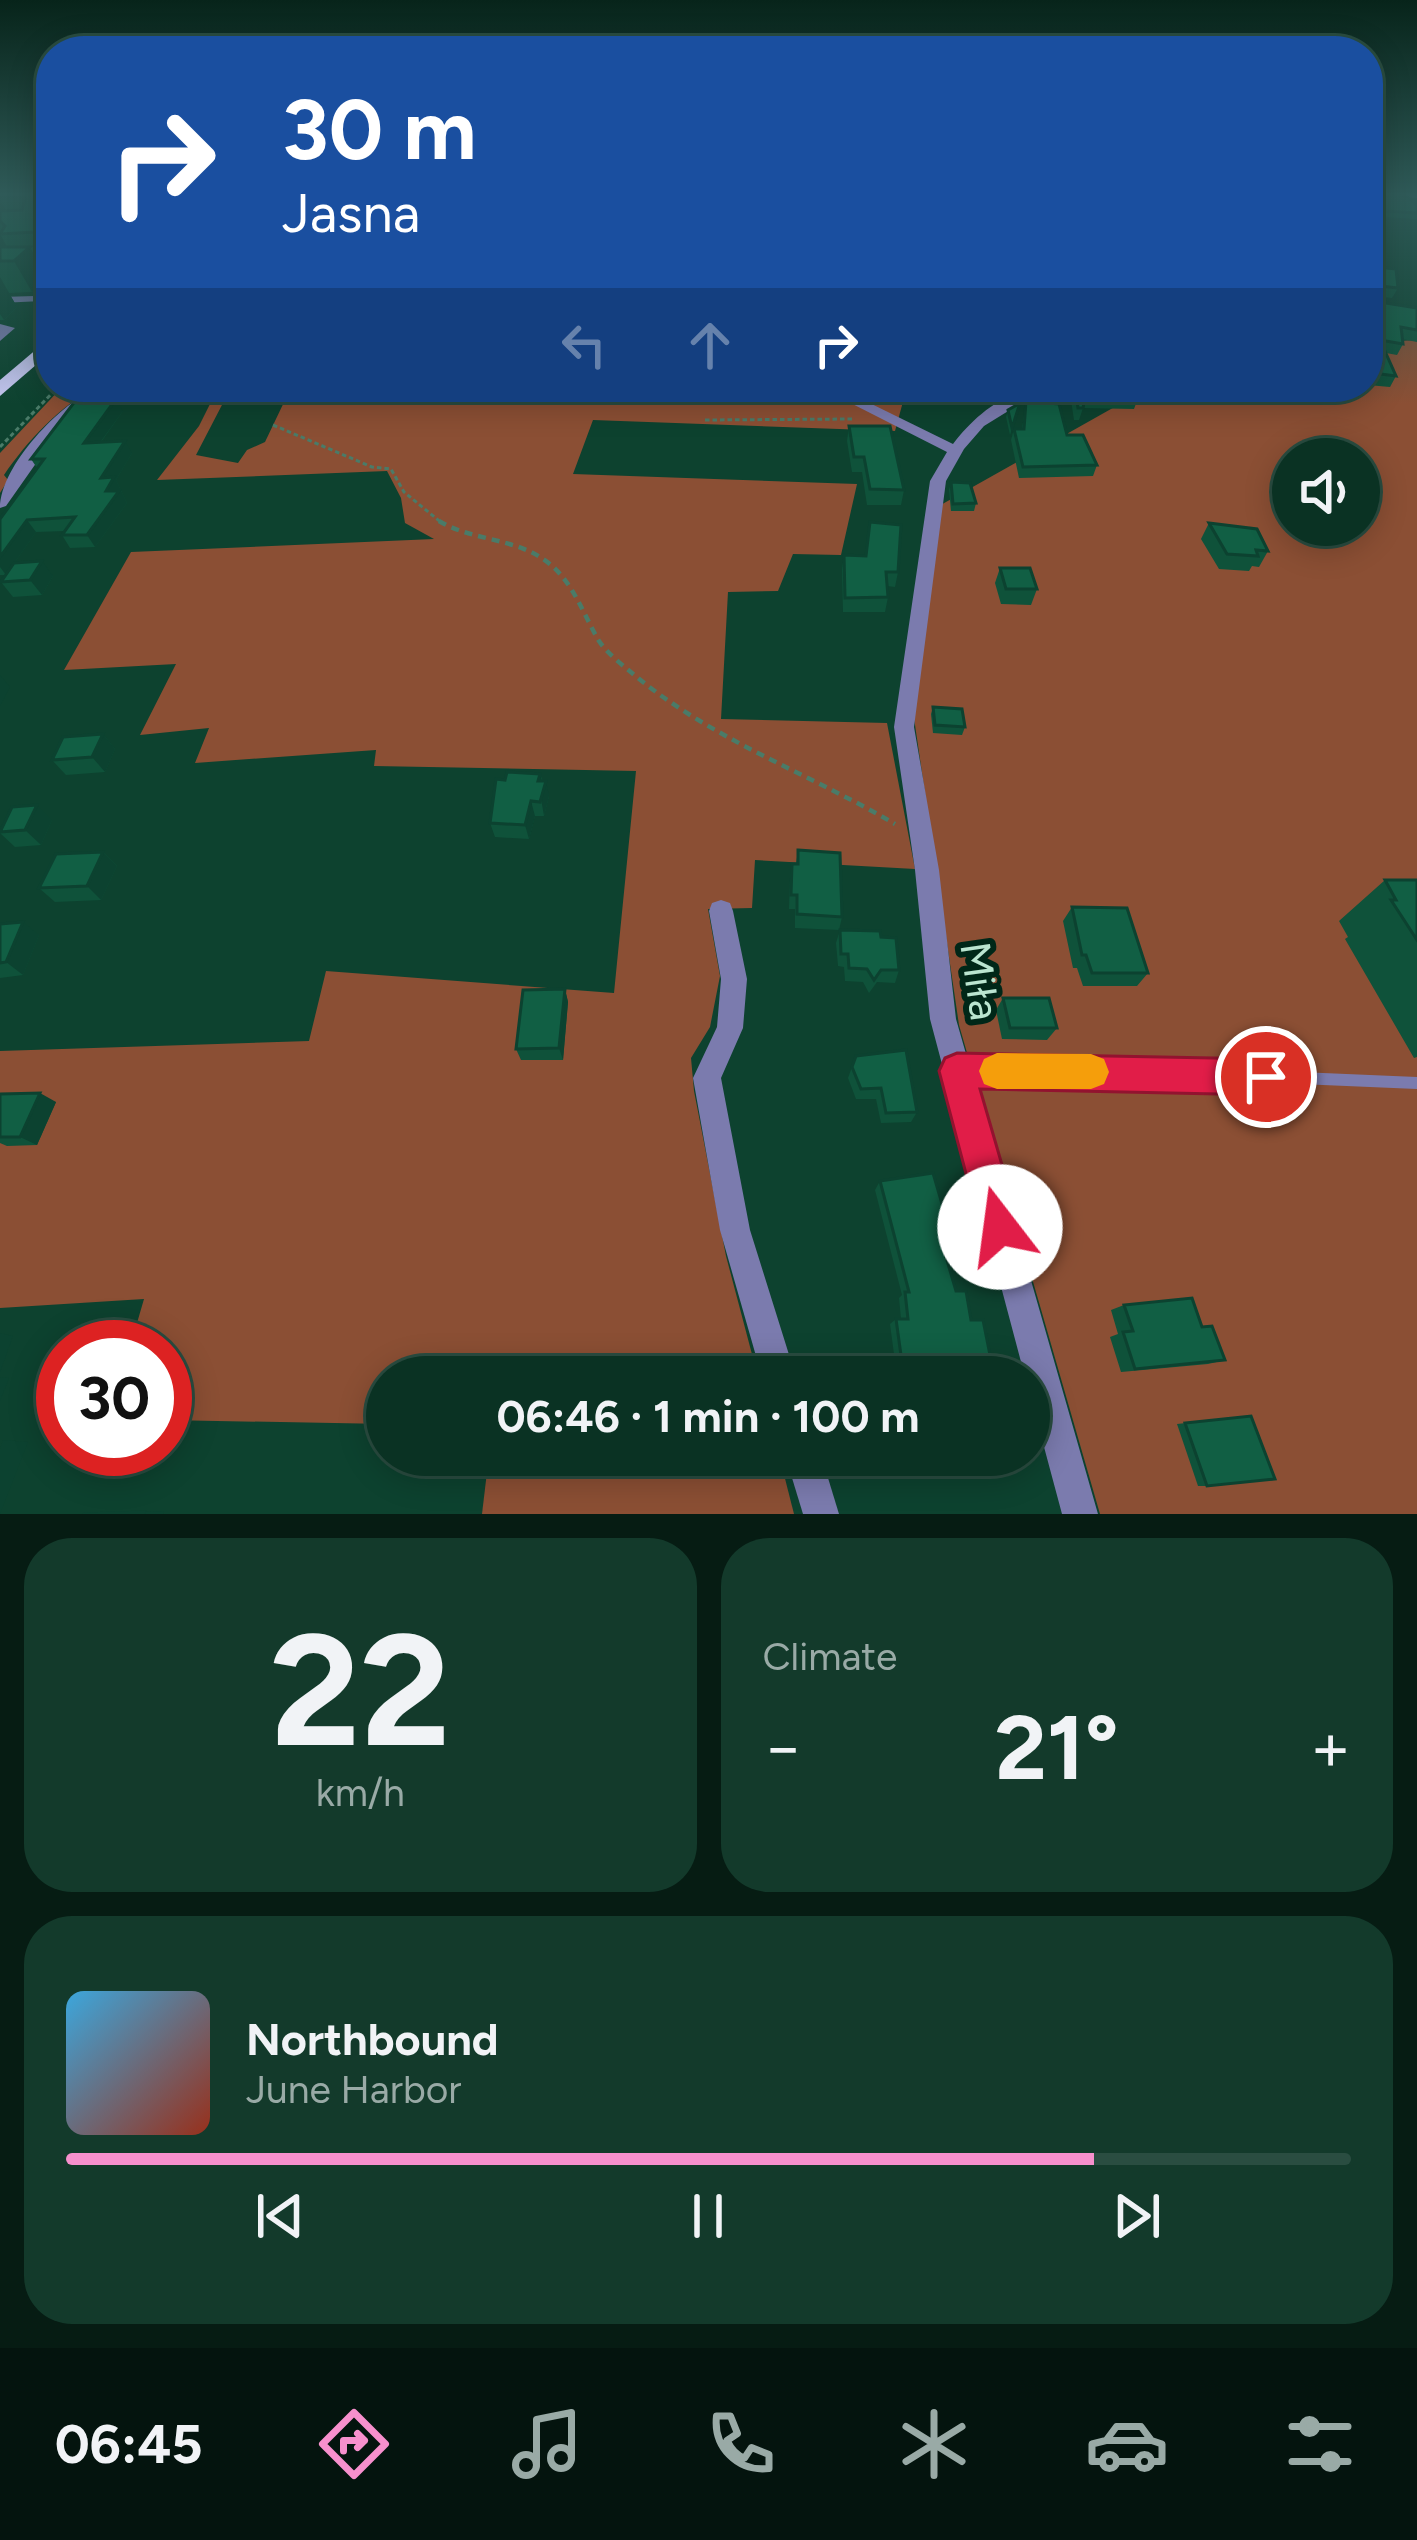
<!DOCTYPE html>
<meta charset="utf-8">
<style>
:root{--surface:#0a3223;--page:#133a2b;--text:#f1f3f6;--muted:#99aaa6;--line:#2a4d41;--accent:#f790cd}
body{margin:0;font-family:Figtree,sans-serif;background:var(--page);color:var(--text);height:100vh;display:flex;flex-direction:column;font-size:45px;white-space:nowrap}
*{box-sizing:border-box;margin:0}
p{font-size:39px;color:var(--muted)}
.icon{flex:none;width:66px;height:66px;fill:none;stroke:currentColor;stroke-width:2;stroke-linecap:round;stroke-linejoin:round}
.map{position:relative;height:1514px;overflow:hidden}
.sheet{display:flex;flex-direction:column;gap:24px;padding:24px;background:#061c13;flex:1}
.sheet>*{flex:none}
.hud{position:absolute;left:36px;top:36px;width:1347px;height:366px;border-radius:48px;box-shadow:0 6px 30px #0003,0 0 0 3px var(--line);background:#1a4fa0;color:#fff;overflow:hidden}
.buttons{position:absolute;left:1272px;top:438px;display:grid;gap:24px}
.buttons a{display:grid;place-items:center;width:108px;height:108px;border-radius:50%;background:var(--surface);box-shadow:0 6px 30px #0003,0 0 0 3px var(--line);font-size:60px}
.speed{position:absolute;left:36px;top:1320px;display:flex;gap:24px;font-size:60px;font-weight:700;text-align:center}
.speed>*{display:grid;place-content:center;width:156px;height:156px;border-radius:50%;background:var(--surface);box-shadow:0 6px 30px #0003,0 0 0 3px var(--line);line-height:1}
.speed .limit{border:18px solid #d22;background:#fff;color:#111}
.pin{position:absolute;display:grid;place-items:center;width:102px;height:102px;color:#fff;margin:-51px;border:6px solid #fff;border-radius:50%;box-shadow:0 3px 12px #0007}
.me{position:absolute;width:132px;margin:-66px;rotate:345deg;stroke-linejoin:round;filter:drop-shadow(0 0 9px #0008)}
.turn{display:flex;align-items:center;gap:42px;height:252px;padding:0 48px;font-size:54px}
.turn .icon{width:156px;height:156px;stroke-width:2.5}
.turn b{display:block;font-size:84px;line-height:102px}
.lanes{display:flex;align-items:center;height:114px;padding:0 48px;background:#0003;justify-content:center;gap:60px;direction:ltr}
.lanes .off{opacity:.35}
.big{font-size:90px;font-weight:700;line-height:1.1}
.sheet .widget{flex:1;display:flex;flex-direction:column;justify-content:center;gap:18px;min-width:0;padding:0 42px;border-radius:48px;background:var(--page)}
.sheet .dial{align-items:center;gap:0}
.dial b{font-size:156px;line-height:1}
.song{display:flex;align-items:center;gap:36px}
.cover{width:144px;height:144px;border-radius:18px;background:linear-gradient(135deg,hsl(200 70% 55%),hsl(10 70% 35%))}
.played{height:12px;border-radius:6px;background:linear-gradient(90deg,var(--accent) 80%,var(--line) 80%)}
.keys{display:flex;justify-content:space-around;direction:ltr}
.heat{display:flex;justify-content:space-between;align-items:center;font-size:66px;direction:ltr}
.sheet .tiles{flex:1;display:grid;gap:24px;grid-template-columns:1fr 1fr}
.widget:last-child{grid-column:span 2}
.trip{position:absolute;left:366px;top:1356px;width:684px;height:120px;border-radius:60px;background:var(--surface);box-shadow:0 6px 30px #0003,0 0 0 3px var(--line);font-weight:700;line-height:120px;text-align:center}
.tab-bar{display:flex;height:192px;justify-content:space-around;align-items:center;background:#04140e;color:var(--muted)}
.tab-bar .icon{width:84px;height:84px}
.tab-bar .selected{color:var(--accent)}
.tab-bar b{font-size:54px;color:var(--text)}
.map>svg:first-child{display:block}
.green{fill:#8b4f34;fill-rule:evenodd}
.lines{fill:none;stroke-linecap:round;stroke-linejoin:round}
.path-far1{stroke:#4a7b68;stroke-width:3;stroke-dasharray:4.5 3;stroke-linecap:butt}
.path{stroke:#4a7b68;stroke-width:4.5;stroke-dasharray:8 6;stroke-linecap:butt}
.lane-far1{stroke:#7b7bae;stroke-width:8}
.lane{stroke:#7b7bae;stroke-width:12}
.street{fill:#7b7bae;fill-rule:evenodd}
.primary{fill:#c4c5ef;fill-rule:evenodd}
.wall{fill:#0f523a}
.shaded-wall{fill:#0c4230}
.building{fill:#115f44;stroke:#0c4230;stroke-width:3}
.route{fill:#e11d48;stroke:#92132f;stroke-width:3}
.slow{fill:#f59e0b}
.labels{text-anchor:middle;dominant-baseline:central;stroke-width:12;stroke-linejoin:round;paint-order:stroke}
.near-street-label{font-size:42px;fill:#bae5d0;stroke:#002718}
</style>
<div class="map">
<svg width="1417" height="1514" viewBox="0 0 1417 1514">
<rect width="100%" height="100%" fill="#0d422f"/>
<!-- green -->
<g class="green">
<path d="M1417,340V1514H1100L959,1025L914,718L930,511L1150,387H1368V343ZM1293,459H1359V525H1293Z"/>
<path d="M62,387H96C60,406 27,441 4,475L8,480L0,493V453Z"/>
<path d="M335,387H907L895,431L593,420L573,474L857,484L841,555L793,554L778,591L728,592L721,719L887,723L915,869L755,860L752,908L708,909L720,976L710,1027L691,1058L694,1091L726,1256L758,1377H387V1424L165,1420V1347H130L144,1299L0,1308V1051L309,1041L326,971L614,993L636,771L374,766L376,750L195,763L209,728L140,735L176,664L64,670L131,552L434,539L405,523L401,498L387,471L157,480L199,426L212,400H87L109,393L216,395L223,403L196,455L238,463L247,450L265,442L286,398L274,397Z"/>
<path d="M489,1455H779L794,1514H482Z"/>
</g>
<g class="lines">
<!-- path-far1 -->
<g class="path-far1">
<path d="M705,420L855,419"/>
<path d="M273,425L372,467L391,469L404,492L443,524"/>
<path d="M0,447L58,387"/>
</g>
<!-- path -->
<path class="path" d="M439,521C470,540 513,538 543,559C572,578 582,612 599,641C607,653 621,664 632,673C710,739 808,773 895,824"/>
<!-- lane-far1 -->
<path class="lane-far1" d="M140,387L159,392L287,387"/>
<!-- lane -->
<path class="lane" d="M959,1071L1154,1072L1417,1083"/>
<!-- street -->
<g class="street">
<path d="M1368,192H1417V198L1373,195Z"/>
<path d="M51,267V273L0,275V269Z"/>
<path d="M51,282V292L42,301L0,303V297L35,296Z"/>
<path d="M0,324L15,328L0,341Z"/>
<path d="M99,387H118L80,409L65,422L6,506L0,508C0,466 61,402 99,387Z"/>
<path d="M819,387H837L953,444C975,415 1009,387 1047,387L984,426L964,449L946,481L914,727L939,870L956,1019L1098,1514H1062L1029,1391V1377H1025L930,1019L915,870L894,727L930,481L947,452Z"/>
<path d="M721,900L730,903L733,911L747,979L743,1028L721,1078L750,1230L796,1377H762L720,1230L693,1078L717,1027L721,979L709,911L712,903Z"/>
<path d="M785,1455H821L839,1514H803Z"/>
</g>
<!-- primary -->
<path class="primary" d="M51,337V352L0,396V380Z"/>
</g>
<!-- wall -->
<g class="wall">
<path d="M0,192H51V263H38L46,278L32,292L9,293L17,307L4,320H0V211L6,210L0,200Z"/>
<path d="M1368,192L1417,205V219L1381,217L1368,204Z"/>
<path d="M1368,266L1398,288L1392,298L1372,296L1373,301L1417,308V342L1402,339L1403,344L1397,355L1386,353L1396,376L1390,387L1368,385Z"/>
<path d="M1069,387H1137L1138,398L1134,409L1083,408L1079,420H1074Z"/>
<path d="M1167,387H1186L1183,393Z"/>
<path d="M1026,401L1067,435L1097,465L1093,476L1019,478L1011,440L1014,429H1022Z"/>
<path d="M1008,410H1018L1010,435L1006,417Z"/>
<path d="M123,411L101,442L132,453L116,480L127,503L95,547L70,548L62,535L65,531L36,532L15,562L53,576L42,595L13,597L1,582L6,575H0V519L37,468L31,459Z"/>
<path d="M849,426L904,490L901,505H867L862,472H852L847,441Z"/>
<path d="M951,482L976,503L974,511H951L949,490Z"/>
<path d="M1209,523L1268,551L1259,567L1252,566L1249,571L1219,569L1201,539Z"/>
<path d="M844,555L898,572L895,587L887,586L888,597L885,612H843L842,569Z"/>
<path d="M1000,568L1037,589L1031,605L1001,604L995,583Z"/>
<path d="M933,707L965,727L962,735L933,733L931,714Z"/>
<path d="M103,734L115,749L105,772L66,775L52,760Z"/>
<path d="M540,774L549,796L544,816H535L529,839L495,837L490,823L505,780Z"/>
<path d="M52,820L41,845L15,847L0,833V830Z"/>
<path d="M798,850L842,917L839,930L795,928V909H789L790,878L792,864H796Z"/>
<path d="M103,852L117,866L101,900L55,902L39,888Z"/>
<path d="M1385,880H1417V1057L1414,1058L1345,939L1348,937L1339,921Z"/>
<path d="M1072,907L1148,973L1137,986H1083L1077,968H1073L1063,921Z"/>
<path d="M0,924L39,935L23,975L0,978Z"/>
<path d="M840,930L881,937L899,970L895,983L877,982L869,993L863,982L845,981L844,967L838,966L836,943Z"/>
<path d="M565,989L568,1002L563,1060H521L516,1049Z"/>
<path d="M1003,998L1057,1028L1047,1040L1002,1039L996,1010Z"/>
<path d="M856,1056L917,1112L911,1122L881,1123L876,1099H856L848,1078Z"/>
<path d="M0,1094L56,1102L37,1145L7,1146L0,1143Z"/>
<path d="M880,1181L952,1238L943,1246L956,1291L990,1355L977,1360L980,1377H897L890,1324L896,1319H901L899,1298L902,1295L875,1190Z"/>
<path d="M1124,1305L1202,1327L1225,1360L1208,1364L1121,1372L1110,1337L1118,1334L1111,1310Z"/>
<path d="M1251,1416L1207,1486H1198L1177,1424Z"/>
</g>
<!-- shaded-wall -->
<g class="shaded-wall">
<path d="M51,220V260L39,238Z"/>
<path d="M0,234L10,252L0,256Z"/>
<path d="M30,247L46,278L32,292L14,261Z"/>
<path d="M0,277L17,307L4,320L0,314Z"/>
<path d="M994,387H1022L991,398Z"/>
<path d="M116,399L123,411L91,455L84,443Z"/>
<path d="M125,441L132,453L116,480L127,503L95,547L87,535L101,478Z"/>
<path d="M27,520L36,532L6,575L0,567V557Z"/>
<path d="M42,561L53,576L42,595L30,580Z"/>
<path d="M0,675L10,687L0,706Z"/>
<path d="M103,734L115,749L105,772L92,757Z"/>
<path d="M540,774L544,788L546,781L549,796L544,816L538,781Z"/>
<path d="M531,801L535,816L529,839L525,825Z"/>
<path d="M37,805L52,820L41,845L25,830Z"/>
<path d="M103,852L117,866L101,900L87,886Z"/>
<path d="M23,922L39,935L23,975L6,962Z"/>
<path d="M565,989L568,1002L563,1060L559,1048Z"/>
<path d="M40,1093L56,1102L37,1145L20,1137Z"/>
<path d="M0,1333L13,1336L0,1372Z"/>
<path d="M0,1377L9,1378L0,1401Z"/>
<path d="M3,1440L28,1442L0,1514V1449Z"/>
<path d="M164,1511L163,1514H143L144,1512Z"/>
</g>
<!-- building -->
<g class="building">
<path d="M0,192H51V220L47,224H51V227L39,238L34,232L0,234L5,226L0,221V211L22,210L25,198L0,197Z"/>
<path d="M1368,192L1405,195L1417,205V213L1385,211L1368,195Z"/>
<path d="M0,247H30L14,261H0Z"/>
<path d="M1368,266L1396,269L1398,288L1371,285L1373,301L1417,308V330L1401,327L1403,344L1380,340L1396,376L1373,373L1368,363Z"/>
<path d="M1075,387H1137L1138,398L1085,397L1083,408H1078Z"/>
<path d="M116,399L84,443L125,441L101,478L114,477L106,491H119L87,535H62L75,517L27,520L0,557V519L44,459H31L76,400Z"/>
<path d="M1026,401L1059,404L1067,435H1083L1097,465L1023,467L1014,429H1024Z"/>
<path d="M1020,403L1012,428L1008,410Z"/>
<path d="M849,426H890L904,490L870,489L864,457H854Z"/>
<path d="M951,482L970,483L976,503L953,504Z"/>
<path d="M870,522L901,525L898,572H886L888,597L845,598L844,555L866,556Z"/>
<path d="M1209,523L1257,529L1268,551L1256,550L1258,556L1227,554Z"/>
<path d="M42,561L30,580L1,582L14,563Z"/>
<path d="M1000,568H1030L1037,589H1006Z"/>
<path d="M933,707L962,709L965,727L935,725Z"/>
<path d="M103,734L92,757L52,760L63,737Z"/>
<path d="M507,772L540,774L538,781H546L540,802L531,801L525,825L490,823L496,779L505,780Z"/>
<path d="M37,805L25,830L0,832L12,807Z"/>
<path d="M798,850L840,853L842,917L797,914V895H791L792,864H798Z"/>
<path d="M103,852L87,886L39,888L56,854Z"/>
<path d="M1385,880H1417V940L1391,900H1396Z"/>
<path d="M1072,907L1127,908L1148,973H1092L1086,955H1082Z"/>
<path d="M23,922L6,962L0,963V924Z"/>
<path d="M840,930L880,931L881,937L896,938L899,970H881L874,980L867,969L849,968L848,954H841Z"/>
<path d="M565,989L559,1048L516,1049L523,990Z"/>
<path d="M1003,998H1049L1057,1028H1010Z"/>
<path d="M906,1050L917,1112L886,1113L881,1088L861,1089L852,1067L856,1056Z"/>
<path d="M40,1093L20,1137H0V1094Z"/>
<path d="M933,1173L952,1238L941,1240L956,1291H966L971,1320H983L990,1355L976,1356L980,1377H904L896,1319H908L905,1292H909L880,1181Z"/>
<path d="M1192,1298L1202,1327L1212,1326L1225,1360L1135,1369L1123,1332L1133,1331L1124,1305Z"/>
<path d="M1251,1416L1275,1479L1207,1486L1185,1423Z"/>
<path d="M144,1512L143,1514H83Z"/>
</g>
<!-- sky -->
<linearGradient id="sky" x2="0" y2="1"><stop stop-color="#07241a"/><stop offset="0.48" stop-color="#2f5a58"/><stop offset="1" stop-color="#2f5a58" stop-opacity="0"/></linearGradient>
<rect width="1417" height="404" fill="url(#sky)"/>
<!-- route -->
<path class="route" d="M957,1053L1266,1059L1278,1064L1284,1077L1278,1090L1266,1095L980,1089L1020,1227L1014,1241L1000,1247L986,1241L980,1227L939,1071L945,1058Z"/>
<!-- slow -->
<path class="slow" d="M997,1053L1091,1054L1104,1059L1109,1072L1104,1084L1091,1089H997L984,1084L979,1071L984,1059Z"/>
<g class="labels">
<!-- near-street labels -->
<g class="near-street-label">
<text transform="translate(980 981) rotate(82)">Miła</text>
</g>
</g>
</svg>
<div class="buttons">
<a><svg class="icon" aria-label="sound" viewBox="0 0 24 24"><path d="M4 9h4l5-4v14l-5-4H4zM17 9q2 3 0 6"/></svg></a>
</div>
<div class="speed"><div class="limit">30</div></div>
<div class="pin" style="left:1266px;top:1077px;background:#d93025"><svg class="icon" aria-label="arrive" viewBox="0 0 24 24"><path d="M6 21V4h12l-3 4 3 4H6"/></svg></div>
<svg class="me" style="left:1000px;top:1227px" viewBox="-20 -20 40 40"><circle r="19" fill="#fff"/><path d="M0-13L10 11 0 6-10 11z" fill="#e11d48"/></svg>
<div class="trip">06:46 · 1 min · 100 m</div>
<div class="hud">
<div class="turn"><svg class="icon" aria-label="right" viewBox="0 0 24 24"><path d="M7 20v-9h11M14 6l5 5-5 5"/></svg><div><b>30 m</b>Jasna</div></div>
<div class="lanes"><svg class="icon off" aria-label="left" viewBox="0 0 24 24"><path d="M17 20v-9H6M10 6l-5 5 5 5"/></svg><svg class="icon off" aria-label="ahead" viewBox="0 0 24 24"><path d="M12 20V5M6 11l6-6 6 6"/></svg><svg class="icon" aria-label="right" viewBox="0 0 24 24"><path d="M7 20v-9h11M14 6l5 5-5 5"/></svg></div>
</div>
</div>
<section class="sheet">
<div class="tiles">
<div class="widget dial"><b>22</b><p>km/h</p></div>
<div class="widget"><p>Climate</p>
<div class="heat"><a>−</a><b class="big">21°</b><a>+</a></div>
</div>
<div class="widget">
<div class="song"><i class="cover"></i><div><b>Northbound</b><p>June Harbor</p></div></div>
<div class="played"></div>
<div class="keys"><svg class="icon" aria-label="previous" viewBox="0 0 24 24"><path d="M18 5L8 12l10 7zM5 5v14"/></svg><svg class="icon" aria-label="pause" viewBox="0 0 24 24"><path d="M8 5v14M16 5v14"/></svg><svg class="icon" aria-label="next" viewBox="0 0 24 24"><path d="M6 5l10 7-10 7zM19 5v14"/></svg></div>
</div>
</div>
</section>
<nav class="tab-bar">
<b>06:45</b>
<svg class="icon selected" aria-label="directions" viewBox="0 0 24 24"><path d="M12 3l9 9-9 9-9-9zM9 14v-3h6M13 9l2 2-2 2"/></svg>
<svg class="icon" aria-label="music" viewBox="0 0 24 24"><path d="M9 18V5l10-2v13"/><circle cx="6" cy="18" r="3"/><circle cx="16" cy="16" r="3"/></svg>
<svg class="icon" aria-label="phone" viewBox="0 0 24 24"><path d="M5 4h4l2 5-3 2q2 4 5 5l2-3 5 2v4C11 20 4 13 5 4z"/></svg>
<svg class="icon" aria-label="climate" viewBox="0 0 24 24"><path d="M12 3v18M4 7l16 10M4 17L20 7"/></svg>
<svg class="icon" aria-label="car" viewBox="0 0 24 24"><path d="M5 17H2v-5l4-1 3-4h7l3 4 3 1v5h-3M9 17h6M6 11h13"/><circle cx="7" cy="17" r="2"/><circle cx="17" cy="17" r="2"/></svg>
<svg class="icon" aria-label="filters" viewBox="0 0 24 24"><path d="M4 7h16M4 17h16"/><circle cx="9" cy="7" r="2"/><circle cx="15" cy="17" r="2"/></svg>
</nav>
